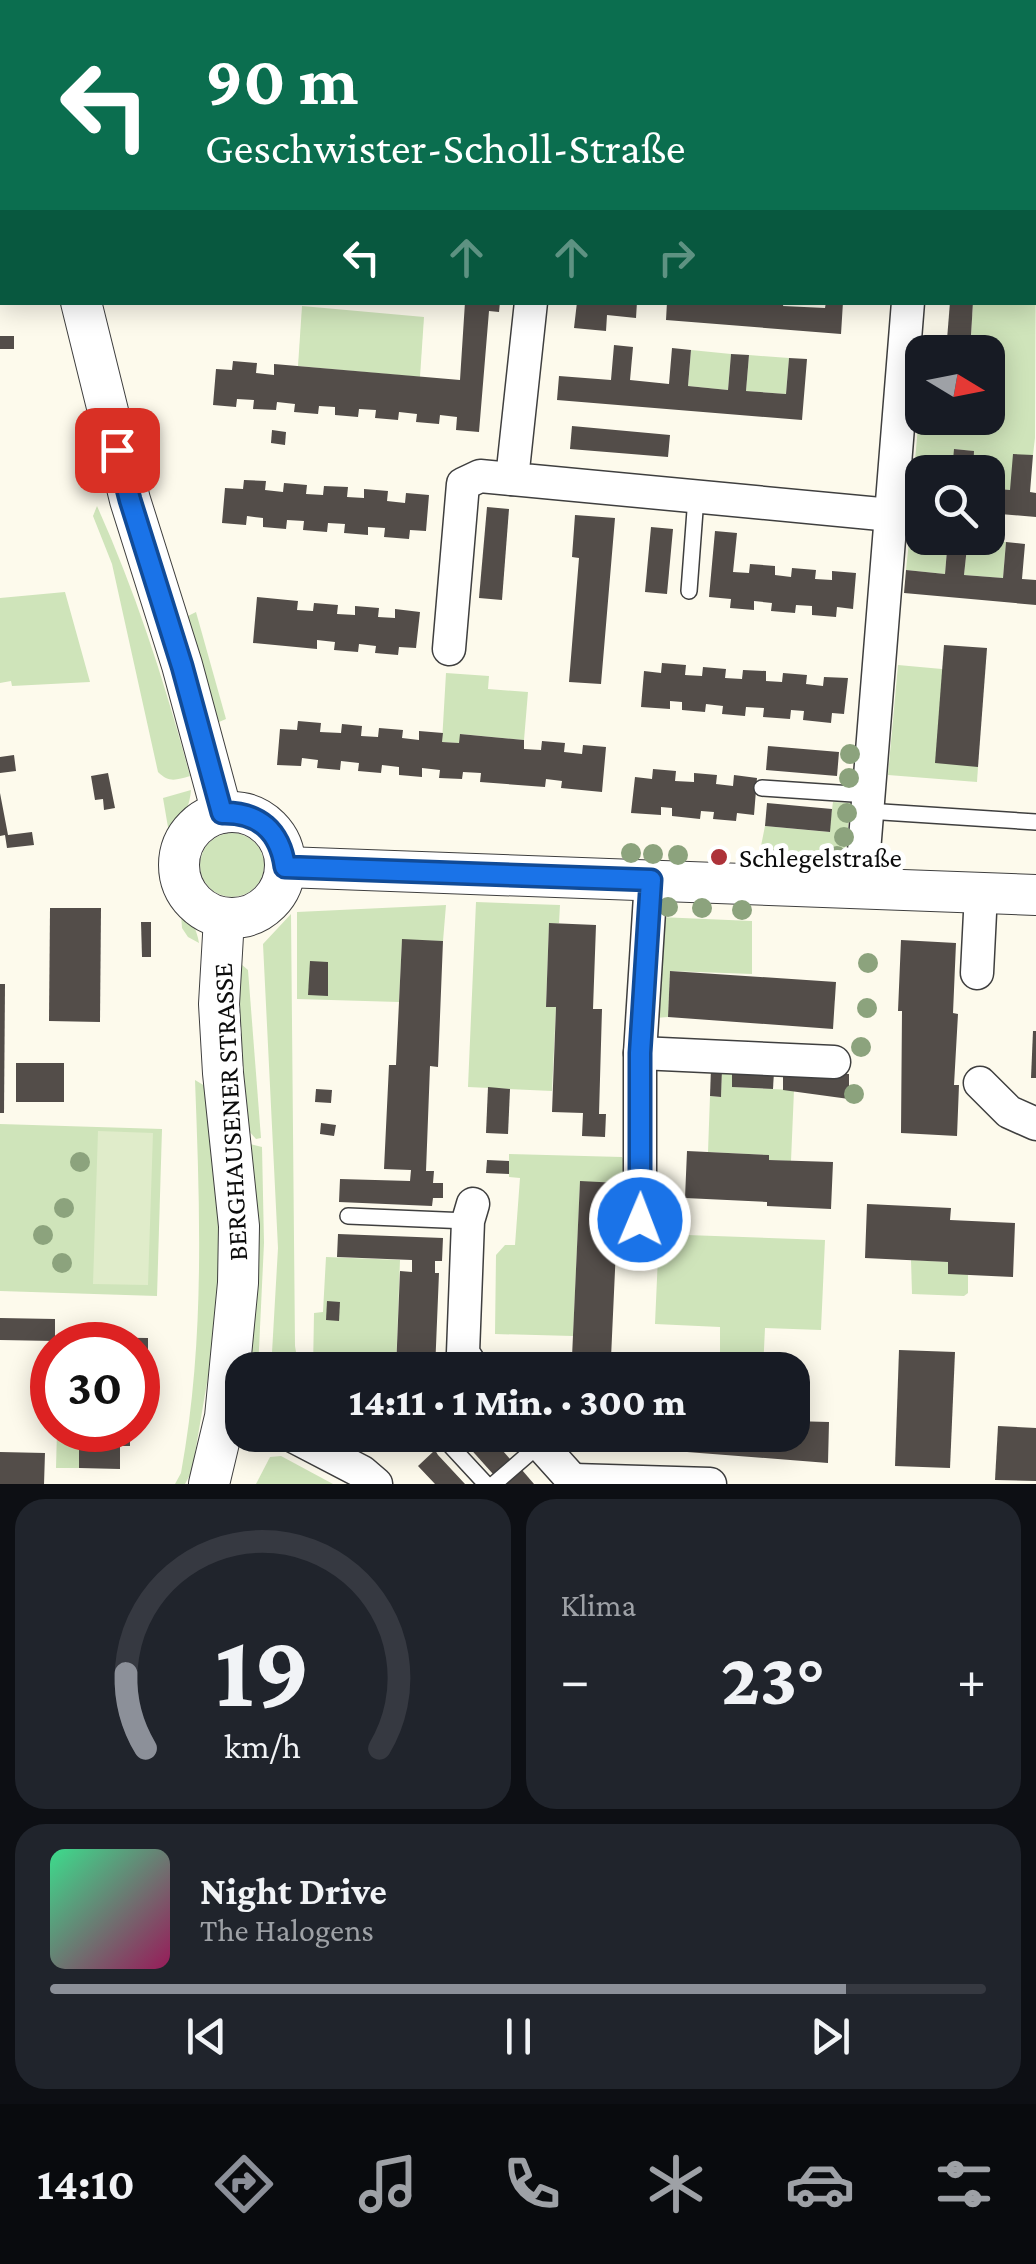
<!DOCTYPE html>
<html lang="de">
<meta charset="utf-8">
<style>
:root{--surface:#171b24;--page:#20242c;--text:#f1f3f6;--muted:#9ea1a6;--line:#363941;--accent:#8c9099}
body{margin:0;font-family:"Crimson Pro",serif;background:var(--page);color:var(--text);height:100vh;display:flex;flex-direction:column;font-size:38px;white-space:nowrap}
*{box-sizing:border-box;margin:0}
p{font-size:32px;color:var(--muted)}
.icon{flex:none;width:55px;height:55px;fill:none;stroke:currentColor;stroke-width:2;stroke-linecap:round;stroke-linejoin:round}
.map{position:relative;height:1484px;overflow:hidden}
.side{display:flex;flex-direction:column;gap:15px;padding:15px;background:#0d0f14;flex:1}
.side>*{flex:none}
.banner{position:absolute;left:0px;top:0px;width:1038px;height:305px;box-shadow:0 5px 25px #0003;background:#0b6e4f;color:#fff;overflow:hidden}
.needle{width:65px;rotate:100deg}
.controls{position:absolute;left:905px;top:335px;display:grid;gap:20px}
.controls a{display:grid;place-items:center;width:100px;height:100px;border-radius:20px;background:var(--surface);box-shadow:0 5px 25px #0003;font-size:50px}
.speed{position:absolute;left:30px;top:1322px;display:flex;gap:20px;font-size:50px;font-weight:700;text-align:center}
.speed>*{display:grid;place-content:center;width:130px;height:130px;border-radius:50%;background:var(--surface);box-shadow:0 5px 25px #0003;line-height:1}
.speed .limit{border:15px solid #d22;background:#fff;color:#111}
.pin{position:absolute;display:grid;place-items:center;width:85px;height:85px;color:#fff;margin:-42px;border-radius:20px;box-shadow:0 5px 15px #0006}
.me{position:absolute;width:110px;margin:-55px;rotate:1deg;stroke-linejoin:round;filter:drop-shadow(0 0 8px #0008)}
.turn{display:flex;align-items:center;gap:35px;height:210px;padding:0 40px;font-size:45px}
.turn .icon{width:130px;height:130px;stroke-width:2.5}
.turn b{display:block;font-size:70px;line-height:85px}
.lanes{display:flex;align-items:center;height:95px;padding:0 40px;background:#0003;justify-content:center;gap:50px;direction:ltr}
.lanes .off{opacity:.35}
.big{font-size:75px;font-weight:800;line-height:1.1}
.side .widget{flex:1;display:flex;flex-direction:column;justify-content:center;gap:15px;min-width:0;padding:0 35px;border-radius:30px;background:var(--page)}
.side .dial{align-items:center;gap:0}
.dial svg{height:260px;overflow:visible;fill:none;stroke:var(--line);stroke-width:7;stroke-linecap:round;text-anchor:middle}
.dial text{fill:var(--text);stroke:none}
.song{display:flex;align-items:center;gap:30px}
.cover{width:120px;height:120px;border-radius:15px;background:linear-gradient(135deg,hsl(150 70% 55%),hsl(330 70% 35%))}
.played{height:10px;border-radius:5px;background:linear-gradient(90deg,var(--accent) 85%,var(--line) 85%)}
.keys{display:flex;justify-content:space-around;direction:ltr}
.heat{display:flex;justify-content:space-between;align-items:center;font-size:55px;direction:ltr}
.side .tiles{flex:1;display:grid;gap:15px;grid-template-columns:1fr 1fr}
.widget:last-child{grid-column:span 2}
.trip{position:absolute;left:225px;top:1352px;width:585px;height:100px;border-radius:30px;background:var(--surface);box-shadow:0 5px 25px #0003;font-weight:800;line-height:100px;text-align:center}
.menu{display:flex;height:160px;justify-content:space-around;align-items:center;background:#090b0e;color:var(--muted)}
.menu .icon{width:70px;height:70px}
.menu .current{color:var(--accent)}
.menu b{font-size:45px;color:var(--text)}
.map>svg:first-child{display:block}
.green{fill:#cfe4ba}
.pitch{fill:#e0ecca}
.building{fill:#534d49}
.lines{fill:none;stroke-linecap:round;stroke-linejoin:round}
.service-casing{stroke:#3f3f3f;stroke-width:18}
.minor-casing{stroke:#3f3f3f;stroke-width:35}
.tertiary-casing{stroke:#3f3f3f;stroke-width:42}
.service{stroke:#fff;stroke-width:15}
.minor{stroke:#fff;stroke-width:32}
.tertiary{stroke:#fff;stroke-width:40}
.tree{fill:#8ca37d}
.route-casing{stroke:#114b97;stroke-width:25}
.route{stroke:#1a73e8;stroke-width:18}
.poi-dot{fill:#ad3239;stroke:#fff;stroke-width:4}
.labels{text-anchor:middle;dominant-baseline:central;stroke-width:10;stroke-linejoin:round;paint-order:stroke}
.poi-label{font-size:28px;fill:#0c0c0c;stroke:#fff;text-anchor:start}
.street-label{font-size:28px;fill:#0c0c0c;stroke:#fff}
</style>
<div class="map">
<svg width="1036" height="1484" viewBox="0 0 1036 1484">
<rect width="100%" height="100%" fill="#fdfaec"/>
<!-- green -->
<g class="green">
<path d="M1036,209L1035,438L1033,455L1010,490L988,488V472H973V451L955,449L952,472H922V483L913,482L918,427L962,429L964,418H988V352H970L973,303L1035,302Z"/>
<path d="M302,306L424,317L420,377L298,366Z"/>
<path d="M691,350L731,354L728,390L688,386Z"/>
<path d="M749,355L789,358L786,394L746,391Z"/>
<path d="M97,506C136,593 165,683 190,776C176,780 169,783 158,772L112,564L93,516Z"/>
<path d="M910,532L922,533V538H948L945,574L906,570Z"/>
<path d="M968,538L1006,542L1003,578L964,575Z"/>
<path d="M65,592L90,682L12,686L11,681L0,683V598Z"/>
<path d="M196,612L226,719L219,722L186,617Z"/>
<path d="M898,665L942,669L978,767L977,782L888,775Z"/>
<path d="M446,673L489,676L488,689L528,692L524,740L461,734L459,743L442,742Z"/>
<path d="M191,790C189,819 167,839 169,868C170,896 195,915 199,943L188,937L182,928L181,914L168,886L164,870L169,833L163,798Z"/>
<path d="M833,802L850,803C848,816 849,831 846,844C838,876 783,862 758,861L765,826L829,832Z"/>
<circle cx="232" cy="865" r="32"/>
<path d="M476,902L560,905L559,923L549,924L546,1006L556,1007L552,1091L468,1087Z"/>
<path d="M446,905L443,941L402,940L399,1002L297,999V912Z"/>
<path d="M291,914L295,1346L299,1370H271L278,1248L263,944Z"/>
<path d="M659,917L752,921V974L670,971L668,1017L655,1018Z"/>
<path d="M241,964L248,970L261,1138L256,1139L248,1130L238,992Z"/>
<path d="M722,1069H732V1087L794,1090L791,1161L769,1160V1155L708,1152L710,1096L721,1097Z"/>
<path d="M195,1080L205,1086L221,1182L224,1282L192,1471L185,1484H175L181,1473C205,1342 200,1212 195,1080Z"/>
<path d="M0,1124L162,1129L157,1296L0,1291Z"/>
<path d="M250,1144L262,1147L264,1243L258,1370H250L249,1364Z"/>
<path d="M509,1154L622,1157L638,1183L580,1182L573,1336L495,1334L496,1255L505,1245H515L520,1178L509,1177Z"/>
<path d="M659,1234L825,1240L821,1330L765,1328L763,1370H720V1327L655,1324Z"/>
<path d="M326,1257L400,1260L396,1370H313L314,1313L323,1312Z"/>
<path d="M911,1260L948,1262L968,1275V1293L964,1296L912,1294Z"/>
<path d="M57,1430H89V1445L79,1446V1468H56Z"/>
<path d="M281,1456L333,1484H256L270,1457Z"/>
</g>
<!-- pitch -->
<path class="pitch" d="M98,1131L153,1133L148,1285L93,1284Z"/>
<!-- building -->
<g class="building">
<path d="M465,302H500L499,312L489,311L479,432L456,430L457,417L440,415L439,424L416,422L417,414L399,412L398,420L375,418L376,410L359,409L358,417L335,415V407L319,406L318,414L294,412L295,404L277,402L276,410L253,409L254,400L237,399L236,407L213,405L216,369L232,370L233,361L257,363L256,373L274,375V364L460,380Z"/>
<path d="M577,302H637L636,318L607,315L606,331L574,328Z"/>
<path d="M667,302H784L783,306L825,308L826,302H843L841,334L666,320Z"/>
<path d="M950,302H973L970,352H946Z"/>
<rect x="0" y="336" width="14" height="13"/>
<path d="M614,345L633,347L630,380L669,384L672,348L691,350L688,386L728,390L731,354L749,355L746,391L786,394L789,358L807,359L802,420L557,400L559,376L611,380Z"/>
<path d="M941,418H964L963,429L940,427Z"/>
<path d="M572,426L670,435L668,457L570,449Z"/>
<path d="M272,430L286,432L285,445L271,443Z"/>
<path d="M954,449L974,451L973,472H952Z"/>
<path d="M1013,454L1033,455L1030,492L1036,493V517L988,513V488L1010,490Z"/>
<path d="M244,480L266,481L265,490L283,492L284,483L307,485L306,494L323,495L324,486L348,487L347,497L364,498V489L388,491L387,501L405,503L406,493L429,495L426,531L410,530L409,539L384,537L385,528L368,527V535L344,533L345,524L328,523L327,532L303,530L304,521L287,520L286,529L263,527V518L247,516L246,525L222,523L225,488L243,489Z"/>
<path d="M913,482L922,483V507L911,506Z"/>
<path d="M487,507L509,509L502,600L479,598Z"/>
<path d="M575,515L615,518L601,684L569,682L579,558L572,557Z"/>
<path d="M651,527L673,529L667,594L645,592Z"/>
<path d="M715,531L737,533L733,572L749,573L750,564L775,566V575L791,577L792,568L816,570L815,579L832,580V571L856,573L853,609L837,607L836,617L812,615V606L796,605L795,613L771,611L772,603L754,601V610L730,608L731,599L709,597Z"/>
<path d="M948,538H968L964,575L1003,578L1006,542L1025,544L1022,579L1036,580V605L904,593L906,570L945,574Z"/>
<path d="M257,597L298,601L297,610L313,611L314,603L338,605L337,614L355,615V606L379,608L378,617L395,618V609L420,612L416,648L399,647L398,655L375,653L376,646L359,644L358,652L334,650L335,642L317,640V649L253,643Z"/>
<path d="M944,645L987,648L978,767L935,763Z"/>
<path d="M662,663L686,665L685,675L702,676L703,667L726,669L725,678L742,679L743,670L766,671V681L782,682L783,673L807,675L806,684L823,686L824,677L848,678L844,714L832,713L831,723L803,720L804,711L791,710L790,719L763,717L764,708L746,707L745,716L722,714L723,706L706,704L705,712L682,710V702L670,701V709L641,707L644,671L661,673Z"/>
<path d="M298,721L321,723L320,732L341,733L342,724L362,726L361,736L378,737L379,728L403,730L402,738L419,740V731L443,733L442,742L459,743L460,734L524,740V749L541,750L542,741L565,743L564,752L582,754L583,745L606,747L602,792L561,788L562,781L546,779L545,787L480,782L481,773L463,772L462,779L439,778L440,770L422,768V777L399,775V767L382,765L381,773L358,771L359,763L341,761L340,770L317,768L318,760L302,758L301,766L277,765L280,729L297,730Z"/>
<path d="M768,746L839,752L837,776L766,770Z"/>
<path d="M14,755L16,771L0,773V757Z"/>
<path d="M653,769L676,771L675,781L694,782V773L717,775L716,784L733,786L734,775L757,778L754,815L737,813L736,821L713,819L714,812L701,811L700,819L672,816V808L661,807V815L631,813L635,777L652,779Z"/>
<path d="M108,773L115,808L104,810L103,799L95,800L91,776Z"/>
<path d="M0,793L8,835L32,832L34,845L7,848L5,835L0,836Z"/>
<path d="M767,803L832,809L830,832L765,826Z"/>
<path d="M50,908H101L100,1022L49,1021Z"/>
<path d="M141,922H151V957H142Z"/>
<path d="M549,923L596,925L593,1009H602L599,1114H606L605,1137L582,1136L583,1113L552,1112L556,1007H546Z"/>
<path d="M402,939L443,941L438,1067L430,1066L426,1171H434L433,1183H443V1198H433L432,1206L339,1202L340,1179L410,1181L411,1170L384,1169L389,1065H396Z"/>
<path d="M901,940L956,943L953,1013L958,1014L954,1085H959L957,1136L901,1133L902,1011H898Z"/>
<path d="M310,961L328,962V996L308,995Z"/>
<path d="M670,971L836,982L833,1029L668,1017Z"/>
<path d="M0,984H5L4,1113H0Z"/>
<path d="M1033,1031H1036V1078H1031Z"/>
<rect x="16" y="1063" width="48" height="39"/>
<path d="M711,1068L722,1069L721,1097L710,1096Z"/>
<path d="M732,1069L774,1071L773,1089L732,1087Z"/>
<path d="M783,1071L849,1074V1099L783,1090Z"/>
<path d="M488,1087L510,1089L508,1134L486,1133Z"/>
<path d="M316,1089L332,1090L331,1103L315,1102Z"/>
<path d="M321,1123L336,1125L334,1136L320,1134Z"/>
<path d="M687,1151L769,1155V1160L833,1162L831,1209L767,1206V1202L685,1198Z"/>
<path d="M487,1160L509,1161V1174L486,1173Z"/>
<path d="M580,1181L619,1183L611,1358H597L596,1370H541L542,1364L551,1356L572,1357Z"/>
<path d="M867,1204L951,1208L950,1220L1015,1223L1013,1277L948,1274V1262L865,1258Z"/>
<path d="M338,1234L443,1238L442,1261H435V1273H439L435,1370H396L400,1271L412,1272V1260L337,1257Z"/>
<path d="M327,1301L340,1302L339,1321L326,1320Z"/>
<path d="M0,1318L55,1319V1341L0,1340Z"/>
<path d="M59,1337L148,1338V1360H141V1386H138V1345H59Z"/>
<path d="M899,1350L955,1352L950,1468L895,1466Z"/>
<path d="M37,1378H49V1391H36Z"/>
<path d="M792,1421L829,1422L828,1463L687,1452H600L592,1443V1435H792Z"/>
<path d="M998,1426L1036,1428V1481L995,1480Z"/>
<path d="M89,1430H130V1446H120V1469L79,1468V1445H89Z"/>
<path d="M458,1435H489L510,1459L493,1474Z"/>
<path d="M435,1450L438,1455L465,1484H435L418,1466Z"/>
<path d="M0,1452L45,1453L44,1484H0Z"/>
<path d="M522,1470L534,1484H507Z"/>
</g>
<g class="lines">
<defs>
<g id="service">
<path d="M689,591L696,497"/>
<path d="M762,788L868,795"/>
<path d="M867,811L1036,822"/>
<path d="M348,1216L468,1221"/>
<path d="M447,1442L486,1484"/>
<path d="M494,1484L540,1444"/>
</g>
<g id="minor">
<path d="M559,2V0"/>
<path d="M935,2V0"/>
<path d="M1035,169H1036"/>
<path d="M531,302L512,479L891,515"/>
<path d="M449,649L463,484L480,476L512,479"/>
<path d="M861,889L908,302"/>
<path d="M977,973L981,893"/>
<path d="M640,1053L834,1062"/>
<path d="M980,1083L1009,1112L1036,1124"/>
<path d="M473,1204L468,1221L463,1353L474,1370"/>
<path d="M640,1220V1053L651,880"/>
<path d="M291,1435L362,1472L376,1484"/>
<path d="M532,1435L576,1484"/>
<path d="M574,1480L710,1484"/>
</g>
<g id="tertiary">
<path d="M12,0V2"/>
<path d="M81,302L130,500L182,665L222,813"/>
<circle cx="232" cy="865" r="53"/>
<path d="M285,867L1036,895"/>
<path d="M209,1484L225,1417L238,1283L239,1226L223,1073L219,1004L224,918"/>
</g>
</defs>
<!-- service casing -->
<use href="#service" class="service-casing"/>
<!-- minor casing -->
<use href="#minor" class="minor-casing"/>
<!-- tertiary casing -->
<use href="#tertiary" class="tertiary-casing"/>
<!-- service -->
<use href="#service" class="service"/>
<!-- minor -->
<use href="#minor" class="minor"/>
<!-- tertiary -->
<use href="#tertiary" class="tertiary"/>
</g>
<!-- trees -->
<g class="tree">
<circle cx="850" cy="754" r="10"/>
<circle cx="849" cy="778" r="10"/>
<circle cx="847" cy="813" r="10"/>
<circle cx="844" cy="837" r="10"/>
<circle cx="631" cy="853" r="10"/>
<circle cx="653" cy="854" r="10"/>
<circle cx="678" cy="855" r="10"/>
<circle cx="837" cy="856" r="10"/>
<circle cx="747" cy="859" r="10"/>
<circle cx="771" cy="859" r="10"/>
<circle cx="668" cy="907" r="10"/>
<circle cx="702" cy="908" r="10"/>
<circle cx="742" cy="910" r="10"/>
<circle cx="868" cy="963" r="10"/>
<circle cx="867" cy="1008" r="10"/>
<circle cx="861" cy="1047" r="10"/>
<circle cx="854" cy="1094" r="10"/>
<circle cx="80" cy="1162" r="10"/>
<circle cx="64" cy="1208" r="10"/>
<circle cx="43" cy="1235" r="10"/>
<circle cx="62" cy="1263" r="10"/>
</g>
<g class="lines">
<defs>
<path id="route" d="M117,450L130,500L182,666L222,813C259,812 280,831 285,867L651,880L640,1053V1220"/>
</defs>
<!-- route casing -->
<use href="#route" class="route-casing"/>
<!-- route -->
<use href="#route" class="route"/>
</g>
<!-- markers -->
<circle class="poi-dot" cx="719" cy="857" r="10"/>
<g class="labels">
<!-- poi labels -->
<g class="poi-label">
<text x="739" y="857">Schlegelstraße</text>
</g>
<!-- street labels -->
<g class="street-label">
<text transform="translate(230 1112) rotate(-93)">BERGHAUSENER STRASSE</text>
</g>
</g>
</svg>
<div class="controls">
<a><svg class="needle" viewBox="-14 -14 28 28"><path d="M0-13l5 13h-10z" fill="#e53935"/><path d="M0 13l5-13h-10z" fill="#9ea1a6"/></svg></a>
<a><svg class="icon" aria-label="search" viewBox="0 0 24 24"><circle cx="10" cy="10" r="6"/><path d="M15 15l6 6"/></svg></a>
</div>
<div class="speed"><div class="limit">30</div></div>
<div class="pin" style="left:117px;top:450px;background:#d93025"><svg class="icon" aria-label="arrive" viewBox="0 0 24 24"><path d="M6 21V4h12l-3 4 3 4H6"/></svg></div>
<svg class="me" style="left:640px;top:1220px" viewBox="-20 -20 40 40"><circle r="17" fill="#1a73e8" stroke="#fff" stroke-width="3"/><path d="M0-11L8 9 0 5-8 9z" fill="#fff"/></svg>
<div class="trip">14:11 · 1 Min. · 300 m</div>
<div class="banner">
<div class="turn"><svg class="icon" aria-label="left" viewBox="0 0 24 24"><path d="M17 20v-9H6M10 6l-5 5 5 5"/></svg><div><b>90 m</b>Geschwister-Scholl-Straße</div></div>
<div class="lanes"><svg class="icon" aria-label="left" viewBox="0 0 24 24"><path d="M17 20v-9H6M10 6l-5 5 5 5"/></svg><svg class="icon off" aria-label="ahead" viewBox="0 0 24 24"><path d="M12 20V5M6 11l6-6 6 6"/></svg><svg class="icon off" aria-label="ahead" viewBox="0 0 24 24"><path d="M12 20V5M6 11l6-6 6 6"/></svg><svg class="icon off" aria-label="right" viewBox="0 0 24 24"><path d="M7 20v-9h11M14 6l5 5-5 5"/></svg></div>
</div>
</div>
<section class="side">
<div class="tiles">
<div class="widget dial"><svg viewBox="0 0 100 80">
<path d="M14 69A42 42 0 1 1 86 69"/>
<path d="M14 69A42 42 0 0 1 8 46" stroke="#8c9099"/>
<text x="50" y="56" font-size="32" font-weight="700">19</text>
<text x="50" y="72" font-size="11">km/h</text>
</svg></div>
<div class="widget"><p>Klima</p>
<div class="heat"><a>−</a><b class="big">23°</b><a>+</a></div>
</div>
<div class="widget">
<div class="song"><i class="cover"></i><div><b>Night Drive</b><p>The Halogens</p></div></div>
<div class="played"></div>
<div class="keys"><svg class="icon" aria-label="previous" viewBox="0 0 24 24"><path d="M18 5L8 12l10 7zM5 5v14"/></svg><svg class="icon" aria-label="pause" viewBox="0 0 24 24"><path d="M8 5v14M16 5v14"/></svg><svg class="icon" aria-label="next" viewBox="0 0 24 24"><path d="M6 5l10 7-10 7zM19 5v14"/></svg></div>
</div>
</div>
</section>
<nav class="menu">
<b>14:10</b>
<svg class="icon current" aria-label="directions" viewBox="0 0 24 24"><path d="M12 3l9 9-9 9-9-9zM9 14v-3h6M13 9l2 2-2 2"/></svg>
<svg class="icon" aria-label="music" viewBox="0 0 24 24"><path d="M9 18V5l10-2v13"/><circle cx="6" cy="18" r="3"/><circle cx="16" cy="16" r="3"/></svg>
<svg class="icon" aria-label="phone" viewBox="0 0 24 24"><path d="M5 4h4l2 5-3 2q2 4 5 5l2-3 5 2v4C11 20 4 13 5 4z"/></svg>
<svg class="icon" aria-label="climate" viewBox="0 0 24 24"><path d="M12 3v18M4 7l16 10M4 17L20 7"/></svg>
<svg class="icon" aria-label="car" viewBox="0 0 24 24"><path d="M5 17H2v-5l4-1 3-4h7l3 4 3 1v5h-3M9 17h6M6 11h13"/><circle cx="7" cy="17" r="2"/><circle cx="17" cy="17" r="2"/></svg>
<svg class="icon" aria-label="filters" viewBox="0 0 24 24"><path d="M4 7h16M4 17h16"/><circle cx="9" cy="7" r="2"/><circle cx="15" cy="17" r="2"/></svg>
</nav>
